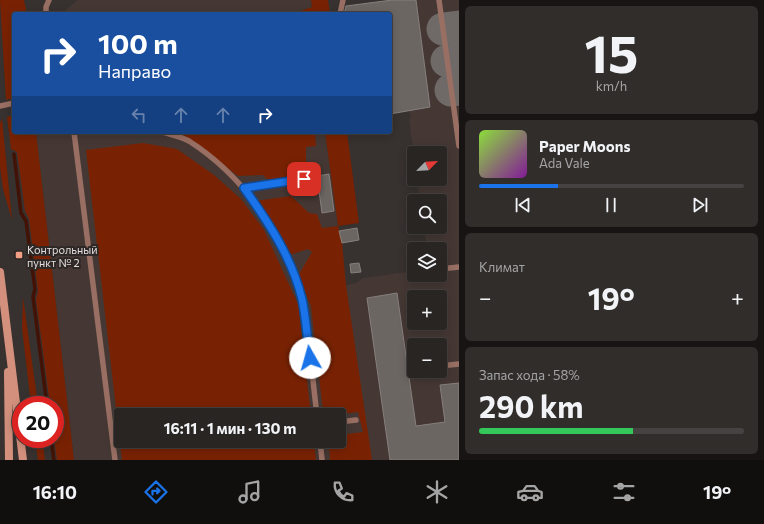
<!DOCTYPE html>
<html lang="ru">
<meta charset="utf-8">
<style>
:root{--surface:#292523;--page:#312d2b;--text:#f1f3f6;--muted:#a5a5a6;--line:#454241;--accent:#1a73e8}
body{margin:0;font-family:Commissioner,sans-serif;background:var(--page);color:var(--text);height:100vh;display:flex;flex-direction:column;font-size:15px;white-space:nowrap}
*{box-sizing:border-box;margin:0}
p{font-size:13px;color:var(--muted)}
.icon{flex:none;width:22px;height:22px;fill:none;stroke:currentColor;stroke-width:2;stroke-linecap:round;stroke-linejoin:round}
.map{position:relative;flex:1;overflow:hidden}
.details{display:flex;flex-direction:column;gap:6px;padding:6px;background:#171413;width:305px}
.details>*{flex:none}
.hud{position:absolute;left:12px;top:12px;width:380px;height:122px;border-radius:4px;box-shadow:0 2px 10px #0003,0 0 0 1px var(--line);background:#1a4fa0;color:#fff;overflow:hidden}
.needle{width:26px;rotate:66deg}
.fabs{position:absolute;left:407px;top:146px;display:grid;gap:8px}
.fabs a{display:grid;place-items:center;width:40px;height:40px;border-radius:4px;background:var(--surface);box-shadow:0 2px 10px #0003,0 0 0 1px var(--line);font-size:20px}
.speed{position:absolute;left:12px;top:396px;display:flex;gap:8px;font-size:20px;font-weight:700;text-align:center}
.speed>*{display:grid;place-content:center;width:52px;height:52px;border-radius:50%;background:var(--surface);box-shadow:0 2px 10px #0003,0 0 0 1px var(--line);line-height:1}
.speed .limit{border:6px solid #d22;background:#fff;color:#111}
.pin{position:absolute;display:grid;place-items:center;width:34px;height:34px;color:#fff;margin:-17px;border-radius:8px;box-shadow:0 2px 6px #0006}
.me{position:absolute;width:44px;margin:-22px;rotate:353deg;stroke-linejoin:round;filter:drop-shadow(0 0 3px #0008)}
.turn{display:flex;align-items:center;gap:14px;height:84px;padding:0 20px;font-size:18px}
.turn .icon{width:52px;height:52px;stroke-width:2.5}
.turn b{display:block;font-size:28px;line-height:34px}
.lanes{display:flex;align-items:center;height:38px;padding:0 20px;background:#0003;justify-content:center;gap:20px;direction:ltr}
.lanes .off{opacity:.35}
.big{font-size:30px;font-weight:700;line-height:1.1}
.details .card{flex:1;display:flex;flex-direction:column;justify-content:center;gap:6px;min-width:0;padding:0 14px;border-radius:6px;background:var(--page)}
.details .dial{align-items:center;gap:0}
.dial b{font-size:52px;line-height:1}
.song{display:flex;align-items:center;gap:12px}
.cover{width:48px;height:48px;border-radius:6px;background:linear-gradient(135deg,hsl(90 70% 55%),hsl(290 70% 35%))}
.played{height:4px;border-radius:2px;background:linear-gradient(90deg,var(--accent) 30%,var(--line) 30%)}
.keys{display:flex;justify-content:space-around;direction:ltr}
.heat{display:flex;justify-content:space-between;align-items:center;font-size:22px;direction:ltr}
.charge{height:6px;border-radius:3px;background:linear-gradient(90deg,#34c759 58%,var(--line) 0)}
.trip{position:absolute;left:114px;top:408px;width:232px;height:40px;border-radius:4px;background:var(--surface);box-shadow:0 2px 10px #0003,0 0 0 1px var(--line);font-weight:700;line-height:40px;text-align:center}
.tabs{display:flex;height:64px;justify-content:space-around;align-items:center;background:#100f0e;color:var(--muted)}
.tabs .icon{width:28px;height:28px}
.tabs .current{color:var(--accent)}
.tabs b{font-size:18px;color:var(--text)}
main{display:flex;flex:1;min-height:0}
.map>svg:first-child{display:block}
.built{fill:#453834;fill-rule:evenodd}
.green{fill:#792203}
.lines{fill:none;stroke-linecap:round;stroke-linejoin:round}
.stream{stroke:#411205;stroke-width:3.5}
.taxiway{stroke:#6f6a68;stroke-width:33}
.building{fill:#6c6663;stroke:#867f7d}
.service{stroke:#996f63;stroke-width:5.5}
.secondary{stroke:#d3917d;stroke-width:8}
.route-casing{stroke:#114b97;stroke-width:10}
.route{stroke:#1a73e8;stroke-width:7}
.poi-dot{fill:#f39f85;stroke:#2d2725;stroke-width:1.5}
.labels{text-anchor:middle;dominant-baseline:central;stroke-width:4;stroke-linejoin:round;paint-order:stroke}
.poi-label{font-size:11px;fill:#e3dfde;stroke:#2d2725;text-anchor:start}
</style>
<main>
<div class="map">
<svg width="459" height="460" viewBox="0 0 459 460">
<rect width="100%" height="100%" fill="#37312f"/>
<!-- built -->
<g class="built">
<path d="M78,0H311L312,7L292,14H61Z"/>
<path d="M416,0H459V460H74L36,132H325L338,226L342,243L346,285L356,283L363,278L414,271V275H440V249H427L424,227H440V201H420L417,179H440V153H414V157L409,118L411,117L409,111L430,107ZM414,297H440V323H414ZM414,345H440V371H414ZM121,415H339V441H121Z"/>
</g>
<!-- green -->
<g class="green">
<path d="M0,0H24L27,14H14V98L6,100Z"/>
<path d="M311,0H328L330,14H292L312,7Z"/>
<path d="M14,115V132H36L74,460H57L54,439L55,405H50L36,299L38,291L29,219L25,211L17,152L11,149L7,117Z"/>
<path d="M2,119L12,220L3,189L0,167V123Z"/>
<path d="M169,132H315L316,146L306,147V167L289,168L290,178L268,180L263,175L238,176L185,136Z"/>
<path d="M325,132H347L359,223L338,226L342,243L346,285L372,460H330L329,441H339V435L363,432L358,412L334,415L323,411L311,306L298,276L312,252L308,249L289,255L255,201L291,196L309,213L317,214L322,228L338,226Z"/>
<path d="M143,143L177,149L214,175L241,199L264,230L298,304L311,415H121V441H314L316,460H122L86,150Z"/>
<path d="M23,297L38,405H31L22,328Z"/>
<path d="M35,439H42L45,460H38Z"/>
</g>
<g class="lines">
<!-- stream -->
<g class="stream">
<path d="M14,154L21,213L26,221L35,289L33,297L47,405"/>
<path d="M51,439L54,460"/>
</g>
<!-- taxiway -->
<g class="taxiway">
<path d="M443,29L459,27"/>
<path d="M447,61L459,60"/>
<path d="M451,90L459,89"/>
</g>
</g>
<!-- building -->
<g class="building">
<path d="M392,0H416L430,107L390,114V14H344L346,6Z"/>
<path d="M329,174L334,211L322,213L317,176Z"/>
<path d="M357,228L359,240L342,243L339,231Z"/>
<path d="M359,263L361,272L351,273L350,264Z"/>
<path d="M397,293L416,426L445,422L440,385L459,383V460H390L367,298Z"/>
</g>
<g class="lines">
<!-- service -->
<g class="service">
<path d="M439,0L459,146"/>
<path d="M46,14V7L49,0"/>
<path d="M340,14L343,0"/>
<path d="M0,106L14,103"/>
<path d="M74,132L115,460"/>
<path d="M163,132C171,135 182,137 189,141C242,175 290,239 302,301C310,338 312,377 317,415"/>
<path d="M244,188L304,179"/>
<path d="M440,269L459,267"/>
<path d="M440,366L459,364"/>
<path d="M339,422L356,420"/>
<path d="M320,441L322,460"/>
</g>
<!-- secondary -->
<g class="secondary">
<path d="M0,272L23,460"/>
<path d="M8,372L9,460"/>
</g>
</g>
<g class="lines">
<defs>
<path id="route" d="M304,179L244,188C269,223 292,258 302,299C306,318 307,338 310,358"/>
</defs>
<!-- route casing -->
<use href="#route" class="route-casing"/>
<!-- route -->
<use href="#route" class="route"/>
</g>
<!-- markers -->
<rect class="poi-dot" x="15" y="251" width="8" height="8" rx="2"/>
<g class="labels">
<!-- poi labels -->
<g class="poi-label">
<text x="27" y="249">Контрольный<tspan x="27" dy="13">пункт № 2</tspan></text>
</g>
</g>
</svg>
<div class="fabs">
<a><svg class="needle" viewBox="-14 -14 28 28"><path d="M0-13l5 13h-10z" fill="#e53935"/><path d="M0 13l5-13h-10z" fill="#a5a5a6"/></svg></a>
<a><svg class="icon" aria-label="search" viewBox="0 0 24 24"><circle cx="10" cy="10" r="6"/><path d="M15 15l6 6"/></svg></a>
<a><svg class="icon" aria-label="layers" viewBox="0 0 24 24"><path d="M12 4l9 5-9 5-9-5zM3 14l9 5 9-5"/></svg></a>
<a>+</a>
<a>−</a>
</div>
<div class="speed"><div class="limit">20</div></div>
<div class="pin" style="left:304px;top:179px;background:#d93025"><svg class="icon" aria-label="arrive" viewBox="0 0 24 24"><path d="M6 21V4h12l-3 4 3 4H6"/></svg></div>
<svg class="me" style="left:310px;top:358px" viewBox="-20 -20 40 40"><circle r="19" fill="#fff"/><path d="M0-13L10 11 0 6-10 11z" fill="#1a73e8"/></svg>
<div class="trip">16:11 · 1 мин · 130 m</div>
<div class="hud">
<div class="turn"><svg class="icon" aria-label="right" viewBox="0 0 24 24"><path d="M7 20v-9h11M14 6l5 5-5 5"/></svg><div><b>100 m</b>Направо</div></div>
<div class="lanes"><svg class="icon off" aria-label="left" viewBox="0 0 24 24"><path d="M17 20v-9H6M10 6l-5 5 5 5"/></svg><svg class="icon off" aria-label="ahead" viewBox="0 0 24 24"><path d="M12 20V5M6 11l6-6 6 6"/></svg><svg class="icon off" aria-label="ahead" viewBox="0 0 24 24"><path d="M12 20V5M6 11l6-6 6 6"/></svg><svg class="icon" aria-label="right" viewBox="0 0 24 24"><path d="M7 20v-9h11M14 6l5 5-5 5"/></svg></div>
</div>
</div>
<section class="details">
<div class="card dial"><b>15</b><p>km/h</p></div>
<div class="card">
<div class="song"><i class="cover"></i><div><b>Paper Moons</b><p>Ada Vale</p></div></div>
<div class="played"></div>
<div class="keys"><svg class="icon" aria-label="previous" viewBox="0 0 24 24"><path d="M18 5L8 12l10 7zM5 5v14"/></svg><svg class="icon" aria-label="pause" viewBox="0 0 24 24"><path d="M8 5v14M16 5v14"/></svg><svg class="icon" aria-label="next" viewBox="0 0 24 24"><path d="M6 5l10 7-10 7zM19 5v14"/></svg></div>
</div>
<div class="card"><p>Климат</p>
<div class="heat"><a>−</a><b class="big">19°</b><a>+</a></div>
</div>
<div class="card"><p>Запас хода · 58%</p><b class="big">290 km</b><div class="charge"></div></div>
</section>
</main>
<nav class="tabs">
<b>16:10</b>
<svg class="icon current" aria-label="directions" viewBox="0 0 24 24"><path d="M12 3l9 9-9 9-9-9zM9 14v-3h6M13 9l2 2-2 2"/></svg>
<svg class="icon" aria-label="music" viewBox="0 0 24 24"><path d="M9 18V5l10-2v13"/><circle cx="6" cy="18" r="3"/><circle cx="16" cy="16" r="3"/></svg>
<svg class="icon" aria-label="phone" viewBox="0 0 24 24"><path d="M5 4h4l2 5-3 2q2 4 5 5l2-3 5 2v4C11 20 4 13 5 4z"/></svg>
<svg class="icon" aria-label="climate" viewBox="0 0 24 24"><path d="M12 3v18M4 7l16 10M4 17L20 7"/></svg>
<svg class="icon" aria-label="car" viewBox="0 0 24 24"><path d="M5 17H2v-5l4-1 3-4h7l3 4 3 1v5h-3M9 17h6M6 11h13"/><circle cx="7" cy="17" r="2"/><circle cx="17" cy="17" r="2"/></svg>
<svg class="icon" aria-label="filters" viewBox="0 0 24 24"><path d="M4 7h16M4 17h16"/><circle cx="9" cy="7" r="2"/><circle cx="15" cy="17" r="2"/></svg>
<b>19°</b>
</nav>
